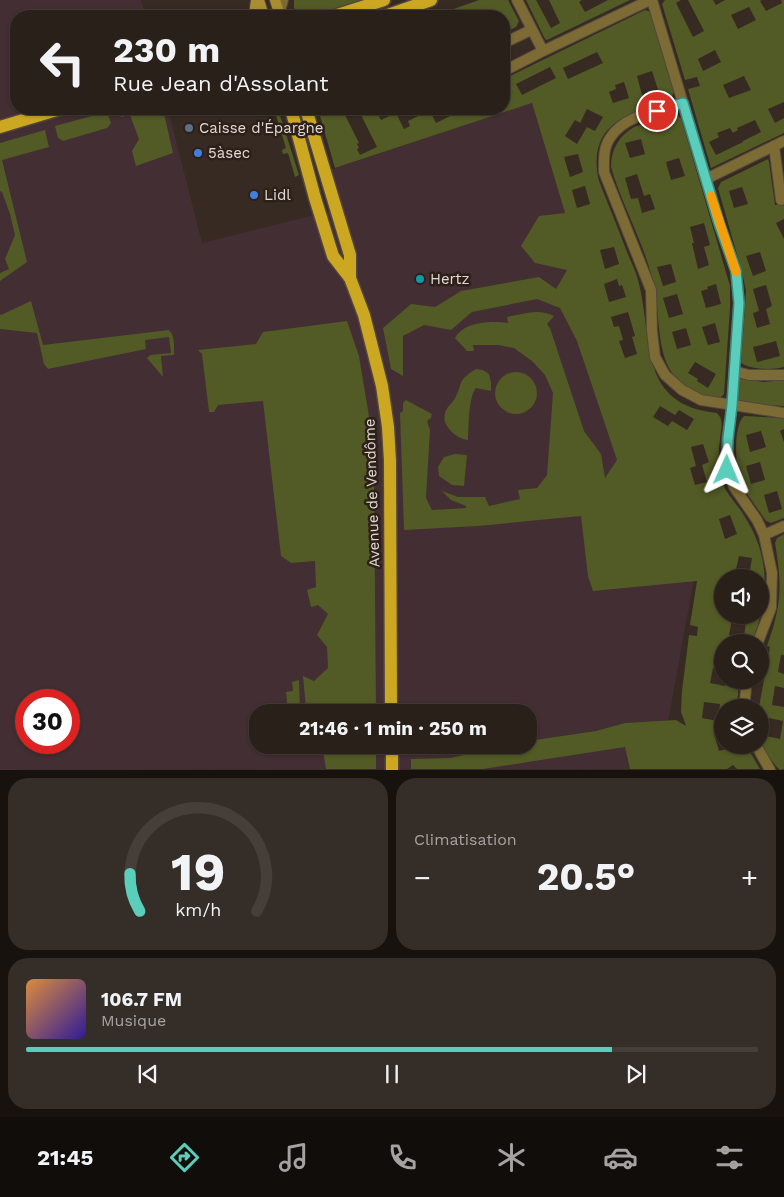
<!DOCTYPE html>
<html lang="fr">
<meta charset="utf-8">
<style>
:root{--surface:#29201a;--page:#352d27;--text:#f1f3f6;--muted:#a5a3a2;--line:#453e39;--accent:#5bcebb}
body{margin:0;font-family:"Work Sans",sans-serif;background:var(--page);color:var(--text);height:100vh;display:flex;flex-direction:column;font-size:19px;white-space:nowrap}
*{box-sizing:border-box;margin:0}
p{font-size:16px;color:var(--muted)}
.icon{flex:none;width:28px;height:28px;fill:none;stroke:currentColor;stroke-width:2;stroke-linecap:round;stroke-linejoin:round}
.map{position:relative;height:770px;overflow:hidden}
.sheet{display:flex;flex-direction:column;gap:8px;padding:8px;background:#17120e;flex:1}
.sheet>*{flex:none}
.banner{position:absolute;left:10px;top:10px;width:500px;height:105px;border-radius:20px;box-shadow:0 1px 4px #0004,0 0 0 1px var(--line);background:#29201a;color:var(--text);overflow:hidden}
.buttons{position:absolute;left:714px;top:569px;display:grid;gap:10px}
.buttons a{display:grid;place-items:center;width:55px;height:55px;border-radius:50%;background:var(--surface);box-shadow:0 1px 4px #0004,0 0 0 1px var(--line);font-size:25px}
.speed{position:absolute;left:15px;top:689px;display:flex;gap:10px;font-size:25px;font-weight:700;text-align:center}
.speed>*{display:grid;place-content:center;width:65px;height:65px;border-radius:50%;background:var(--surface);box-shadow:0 1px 4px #0004,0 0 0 1px var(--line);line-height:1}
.speed .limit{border:8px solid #d22;background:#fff;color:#111}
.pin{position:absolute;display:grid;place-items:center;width:42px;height:42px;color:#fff;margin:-21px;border:2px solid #fff;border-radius:50%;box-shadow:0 1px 5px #0007}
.me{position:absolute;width:55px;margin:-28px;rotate:1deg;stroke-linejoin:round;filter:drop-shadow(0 0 4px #0008)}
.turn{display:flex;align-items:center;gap:18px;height:105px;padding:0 20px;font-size:22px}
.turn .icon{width:65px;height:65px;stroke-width:2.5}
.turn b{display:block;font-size:35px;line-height:42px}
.big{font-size:38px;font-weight:700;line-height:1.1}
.sheet .widget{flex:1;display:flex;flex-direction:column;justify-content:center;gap:8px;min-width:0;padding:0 18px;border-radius:20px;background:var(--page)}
.sheet .dial{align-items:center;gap:0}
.dial svg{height:130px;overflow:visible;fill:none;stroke:var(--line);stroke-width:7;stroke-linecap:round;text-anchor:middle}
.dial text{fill:var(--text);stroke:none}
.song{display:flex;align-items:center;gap:15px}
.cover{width:60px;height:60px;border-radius:8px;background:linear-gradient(135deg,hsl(30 70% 55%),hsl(250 70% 35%))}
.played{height:5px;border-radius:2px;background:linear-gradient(90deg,var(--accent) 80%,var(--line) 80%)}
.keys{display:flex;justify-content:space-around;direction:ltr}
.heat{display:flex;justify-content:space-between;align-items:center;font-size:28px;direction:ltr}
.sheet .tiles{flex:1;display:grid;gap:8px;grid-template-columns:1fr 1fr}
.widget:last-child{grid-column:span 2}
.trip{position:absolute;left:249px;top:704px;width:288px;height:50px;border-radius:20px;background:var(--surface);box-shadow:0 1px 4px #0004,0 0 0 1px var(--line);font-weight:700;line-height:50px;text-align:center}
.dock{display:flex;height:80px;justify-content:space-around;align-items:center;background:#100d0a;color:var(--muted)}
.dock .icon{width:35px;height:35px}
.dock .current{color:var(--accent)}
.dock b{font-size:22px;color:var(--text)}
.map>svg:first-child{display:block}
.industrial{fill:#422e33;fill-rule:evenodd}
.green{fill:#525a25;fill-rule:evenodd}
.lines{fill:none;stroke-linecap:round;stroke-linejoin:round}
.minor-casing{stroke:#52463e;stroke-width:12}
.secondary-casing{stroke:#52463e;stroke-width:12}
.primary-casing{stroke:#52463e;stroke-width:15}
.minor{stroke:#7c6b35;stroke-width:10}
.secondary{stroke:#a98d30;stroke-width:10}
.primary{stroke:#cca722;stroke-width:12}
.route-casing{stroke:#3b867a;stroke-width:12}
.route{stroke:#5bcebb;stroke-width:9}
.slow{stroke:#f59e0b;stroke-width:9}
.service-dot{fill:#5c6f8a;stroke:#2d2018;stroke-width:2}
.shop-dot{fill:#3f7fe0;stroke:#2d2018;stroke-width:2}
.culture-dot{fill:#0f9aa8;stroke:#2d2018;stroke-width:2}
.labels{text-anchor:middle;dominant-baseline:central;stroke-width:5;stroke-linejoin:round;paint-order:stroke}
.poi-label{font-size:15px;fill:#e2d9d4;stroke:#2d2018;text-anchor:start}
.street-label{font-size:15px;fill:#e2d9d4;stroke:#2d2018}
</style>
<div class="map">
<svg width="784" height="770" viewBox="0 0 784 770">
<rect width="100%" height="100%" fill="#372a22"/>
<!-- industrial -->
<path class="industrial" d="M0,0H141L145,16H16V109H168L202,243L338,209L327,171L532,103L652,502L709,496L667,728L681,769L0,770ZM26,700H69V742H26ZM258,712H528V745H258Z"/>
<!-- green -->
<g class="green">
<path d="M294,0H362L312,16H302L294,8Z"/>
<path d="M479,0H508L519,21L516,27L504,33V16H501L499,11L489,16H434Z"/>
<path d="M526,0H536L551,28L560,23L549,0H582L579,2L585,12L608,0H630L547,40L545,39Z"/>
<path d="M665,0H681L676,3L693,37L704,31L688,0H713L716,5L725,0H762L760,1L766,11L782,3L781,0H784V102L768,109L775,123L784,118V133L711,168L688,89L700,86L697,77L685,80L662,4ZM749,7L756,20L738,29L731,15ZM715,50L721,62L703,71L698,59ZM744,76L751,90L729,98L723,85ZM755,120L761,132L743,141V142L716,155L709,142L719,137L717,133L730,128L733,133L738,130L737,128Z"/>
<path d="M645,10L651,12L674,92L670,100C627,113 586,125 599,181C608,204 618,228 627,252C631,262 637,273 639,284C653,340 638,405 717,413C719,416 721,417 721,420C723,425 720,434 720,439C718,452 718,465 721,478C725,494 737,503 745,517C771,558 769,598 752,642H722V655L719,665L721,666L720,669L713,668L710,683L725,686L726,680H739L737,707L722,708V731L714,734L719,751L731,748L730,745H746L760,769H737L733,765L727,769H630L625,747L483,769H411V759L451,758L505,745H528V741L596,731L625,723L676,720L686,726L681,712L682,691L689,635L697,636L698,627L690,625L697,581L593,591L588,576L581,516L478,526L404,530L400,413L403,411V403L406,400L432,414L431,418L427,421L430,430L426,498L432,510L466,508V506L451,500L442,491L458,497H485L489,506L520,499L518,490L537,488L547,475L553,393L545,375L532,361L514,348L498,345H473L474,351H467L455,338C465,321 491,321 508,323L507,317C523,314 539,308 554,316L547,324L550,328L584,431L601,454L605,478L617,460L577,341L560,308L537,299L472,312L451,330L424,325L403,336V376L391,369L383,328L411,304L435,307L461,291L539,277L556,289L567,270L535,263L521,246L539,216L565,213L532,103L335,168L318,109H352L353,111L345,115L359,143L357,144L359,148L357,149L360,155L377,147L358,109H375L381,120L391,115L388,109H405L396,113L404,129L410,126L408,121L418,116L415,109H433L430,111L436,123L454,114L451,109H478L480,112L487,109H504V79ZM597,52L603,63L568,79L563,68ZM550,67L556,78L522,95L516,84ZM652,71L658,90L642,95L637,76ZM624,82L629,98L613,103L609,92L616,89L615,85ZM587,109L603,117L595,131L587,127L577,144L565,136L575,120L580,123ZM578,154L583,172L570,177L564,157ZM585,186L590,204L577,208L572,190ZM614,247L619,264L605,269L600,250ZM617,279L619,286L622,285L626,297L609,302L604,284ZM628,312L635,336L632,337L637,354L625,358L619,341L623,340L619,326L614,327L611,317ZM660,406L675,415L679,410L694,419L687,430L672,421L668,426L653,417ZM703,444L709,462L702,465L707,482L695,485L690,468L696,466L691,447ZM730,515L737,534L725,539L719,519ZM739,556L752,558L749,577L735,574ZM722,578H760V615H722ZM739,618L746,621L744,638L729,635L732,619H738ZM704,702L720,704L718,721L702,718Z"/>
<path d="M119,109H163L173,153L136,166L132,151L139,139L130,115L121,117Z"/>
<path d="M274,109H278L299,175L295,177L288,153L283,154L282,150L286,148Z"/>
<path d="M107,112L111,123L107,128L63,141L58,138L55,126Z"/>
<path d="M675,114L681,118L730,286V308L724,394L719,399C699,395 679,387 669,368C656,343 660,308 653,282C644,242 622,206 611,167C611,149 619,136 634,127ZM641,139L645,154L630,158L625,143ZM679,158L685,176L671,180L666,162ZM637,174L644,196L650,194L655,209L642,213L638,198L631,199L625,178ZM704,223L710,245L704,247L709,265L698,269L692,243H694L690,227ZM671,264L676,282L663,286L657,267ZM716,284L721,304L706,308L701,291L708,289L707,287ZM677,294L683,314L669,318L663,298ZM715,323L720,342L708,345L702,327ZM686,328L691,345L677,349L672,332ZM695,362L716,374L708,388L697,381L698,379L688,373Z"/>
<path d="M45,130L49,147L2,160L27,262L0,281V273L9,269L5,259L15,235L10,214L2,192L0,191V143Z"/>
<path d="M768,159L769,162L775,205H784V219L776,223L784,239V367C772,370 752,370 741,363L746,291L742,272L718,188L721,182ZM742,187L748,204L734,208L729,191ZM760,252L766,271L753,276L746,256ZM766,285L772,306L766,309L770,324L757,328L753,313L759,311L753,289ZM776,341L780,356L757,362L753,347Z"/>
<path d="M31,301L43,345L169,330C175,336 174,346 174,355L161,356L163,377L147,358L150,355L171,353L169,337L145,340L146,349L48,369L44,364L37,333L0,329V314L1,315Z"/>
<path d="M347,321L359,356L371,428L374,475L376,712H310L306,709L303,676L314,681L328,668L327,647L317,635L328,614L318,605L311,607L307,590L316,587L315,561L291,563L281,556L263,401L218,405L214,412H209L202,354L198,350L256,344L263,332Z"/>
<path d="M476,369L483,370L489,374L491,383V391L476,388C468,398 469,426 468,440C457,439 441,426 445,413C446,408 451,404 454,400C464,383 455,382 476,369Z"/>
<circle cx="516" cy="393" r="21"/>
<path d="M742,378L763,382L784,380V406L741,404L735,399C736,392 734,382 742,378Z"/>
<path d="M744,416L784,418V429L780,431L784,442V518L771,523L766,521L739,482L741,481C735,467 733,426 744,416ZM761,431L766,447L750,452L746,435ZM760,462L765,480L751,484L746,466ZM777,491L782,509L769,513L764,495Z"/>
<path d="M455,454L467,455L464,486L452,485L439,476L438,467L444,457Z"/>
<path d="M784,534V655H781L778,672L784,674V688L775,686L772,705L784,707V769L780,770C758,748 760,736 760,708L759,707L770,647L767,646C782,604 782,586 775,543L777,538ZM769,718L783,721L780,739L766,736Z"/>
<path d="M299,680L300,712H288L286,692L293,691L292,682Z"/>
<path d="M322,745H376V769H318H326Z"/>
</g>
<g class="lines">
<defs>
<g id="minor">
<path d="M652,0L719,223L736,271L739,303L732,405L727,439V470L734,487L757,520L764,535L772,573L771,608L758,642"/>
<path d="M279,15L283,0"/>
<path d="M504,43L531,30"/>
<path d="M543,51L650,0"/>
<path d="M504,71L543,51L517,0"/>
<path d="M683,103C660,110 624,115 610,138C603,148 604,161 604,172L651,290L652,331L655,357L665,375L682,390L701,400L784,413"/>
<path d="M774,146L781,200"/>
<path d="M706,179L784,141"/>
<path d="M734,371L749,375H784"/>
<path d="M764,535L784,526"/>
<path d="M744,708L747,680"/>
<path d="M756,745L770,770"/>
</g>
<g id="secondary">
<path d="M259,0L264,16"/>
<path d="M275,0L280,16"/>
<path d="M254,16L256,0"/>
</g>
<g id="primary">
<path d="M334,16L384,0"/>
<path d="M385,16L431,0"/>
<path d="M291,109L315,198L333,256L350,278L364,315L382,386L388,427L390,461L391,712"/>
<path d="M306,109L350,255V278"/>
<path d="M0,127L60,109"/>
<path d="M392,745V770"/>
</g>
</defs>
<!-- minor casing -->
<use href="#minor" class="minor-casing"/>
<!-- secondary casing -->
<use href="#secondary" class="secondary-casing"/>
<!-- primary casing -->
<use href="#primary" class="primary-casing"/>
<!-- minor -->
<use href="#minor" class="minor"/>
<!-- secondary -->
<use href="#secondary" class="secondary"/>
<!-- primary -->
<use href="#primary" class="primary"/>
</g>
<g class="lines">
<defs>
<path id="route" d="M657,111L683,103L719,223L736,271L739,303L732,405L728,439L727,470"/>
</defs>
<!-- route casing -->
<use href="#route" class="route-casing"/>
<!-- route -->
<use href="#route" class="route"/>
<!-- slow -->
<path class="slow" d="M711,196L736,272"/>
</g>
<!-- markers -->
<circle class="service-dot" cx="189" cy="128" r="5"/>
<g class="shop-dot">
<circle cx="198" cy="153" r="5"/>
<circle cx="254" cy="195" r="5"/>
</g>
<circle class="culture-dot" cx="420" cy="279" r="5"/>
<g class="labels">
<!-- poi labels -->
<g class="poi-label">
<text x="199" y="128">Caisse d'Épargne</text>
<text x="208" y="153">5àsec</text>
<text x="264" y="195">Lidl</text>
<text x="430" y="279">Hertz</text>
</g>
<!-- street labels -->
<g class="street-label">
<text transform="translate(372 493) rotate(-92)">Avenue de Vendôme</text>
</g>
</g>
</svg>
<div class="buttons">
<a><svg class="icon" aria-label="sound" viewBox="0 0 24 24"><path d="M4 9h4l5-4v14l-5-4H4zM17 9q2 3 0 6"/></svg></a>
<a><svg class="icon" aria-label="search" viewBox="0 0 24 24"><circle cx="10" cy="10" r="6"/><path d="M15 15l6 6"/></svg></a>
<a><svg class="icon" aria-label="layers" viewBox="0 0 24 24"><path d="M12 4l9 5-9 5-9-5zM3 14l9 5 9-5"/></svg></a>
</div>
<div class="speed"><div class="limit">30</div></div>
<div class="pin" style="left:657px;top:111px;background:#d93025"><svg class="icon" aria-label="arrive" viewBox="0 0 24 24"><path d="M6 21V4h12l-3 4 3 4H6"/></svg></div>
<svg class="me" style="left:727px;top:470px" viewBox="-20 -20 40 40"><path d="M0-17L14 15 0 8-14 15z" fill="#5bcebb" stroke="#fff" stroke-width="4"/></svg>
<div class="trip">21:46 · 1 min · 250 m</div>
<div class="banner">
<div class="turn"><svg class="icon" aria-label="left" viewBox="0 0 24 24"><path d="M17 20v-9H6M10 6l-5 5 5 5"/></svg><div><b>230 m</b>Rue Jean d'Assolant</div></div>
</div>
</div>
<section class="sheet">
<div class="tiles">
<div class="widget dial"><svg viewBox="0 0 100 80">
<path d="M14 69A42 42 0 1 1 86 69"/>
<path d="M14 69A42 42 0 0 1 8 46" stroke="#5bcebb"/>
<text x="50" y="56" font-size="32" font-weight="700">19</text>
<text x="50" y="72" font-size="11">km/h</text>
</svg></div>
<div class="widget"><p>Climatisation</p>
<div class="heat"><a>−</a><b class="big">20.5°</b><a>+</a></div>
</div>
<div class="widget">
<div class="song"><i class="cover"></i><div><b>106.7 FM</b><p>Musique</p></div></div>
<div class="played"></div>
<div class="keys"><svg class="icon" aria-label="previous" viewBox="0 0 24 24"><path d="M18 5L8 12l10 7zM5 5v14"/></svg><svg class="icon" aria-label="pause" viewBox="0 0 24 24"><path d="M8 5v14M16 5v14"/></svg><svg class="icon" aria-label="next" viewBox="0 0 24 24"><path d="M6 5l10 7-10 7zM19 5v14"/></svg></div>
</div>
</div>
</section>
<nav class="dock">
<b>21:45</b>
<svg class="icon current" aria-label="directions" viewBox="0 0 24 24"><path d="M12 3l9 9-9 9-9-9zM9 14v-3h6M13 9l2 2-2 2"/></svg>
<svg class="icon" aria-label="music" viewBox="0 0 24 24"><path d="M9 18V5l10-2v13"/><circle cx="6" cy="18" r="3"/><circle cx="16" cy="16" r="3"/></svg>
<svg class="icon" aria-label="phone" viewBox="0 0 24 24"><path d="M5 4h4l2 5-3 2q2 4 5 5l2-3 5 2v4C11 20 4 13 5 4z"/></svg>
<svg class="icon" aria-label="climate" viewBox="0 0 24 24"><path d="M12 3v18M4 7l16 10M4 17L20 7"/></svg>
<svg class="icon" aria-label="car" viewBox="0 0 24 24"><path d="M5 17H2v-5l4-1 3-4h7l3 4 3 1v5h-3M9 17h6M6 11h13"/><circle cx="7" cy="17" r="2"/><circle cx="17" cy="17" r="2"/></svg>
<svg class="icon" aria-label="filters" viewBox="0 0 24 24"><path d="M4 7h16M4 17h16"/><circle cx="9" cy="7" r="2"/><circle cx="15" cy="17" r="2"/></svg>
</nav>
